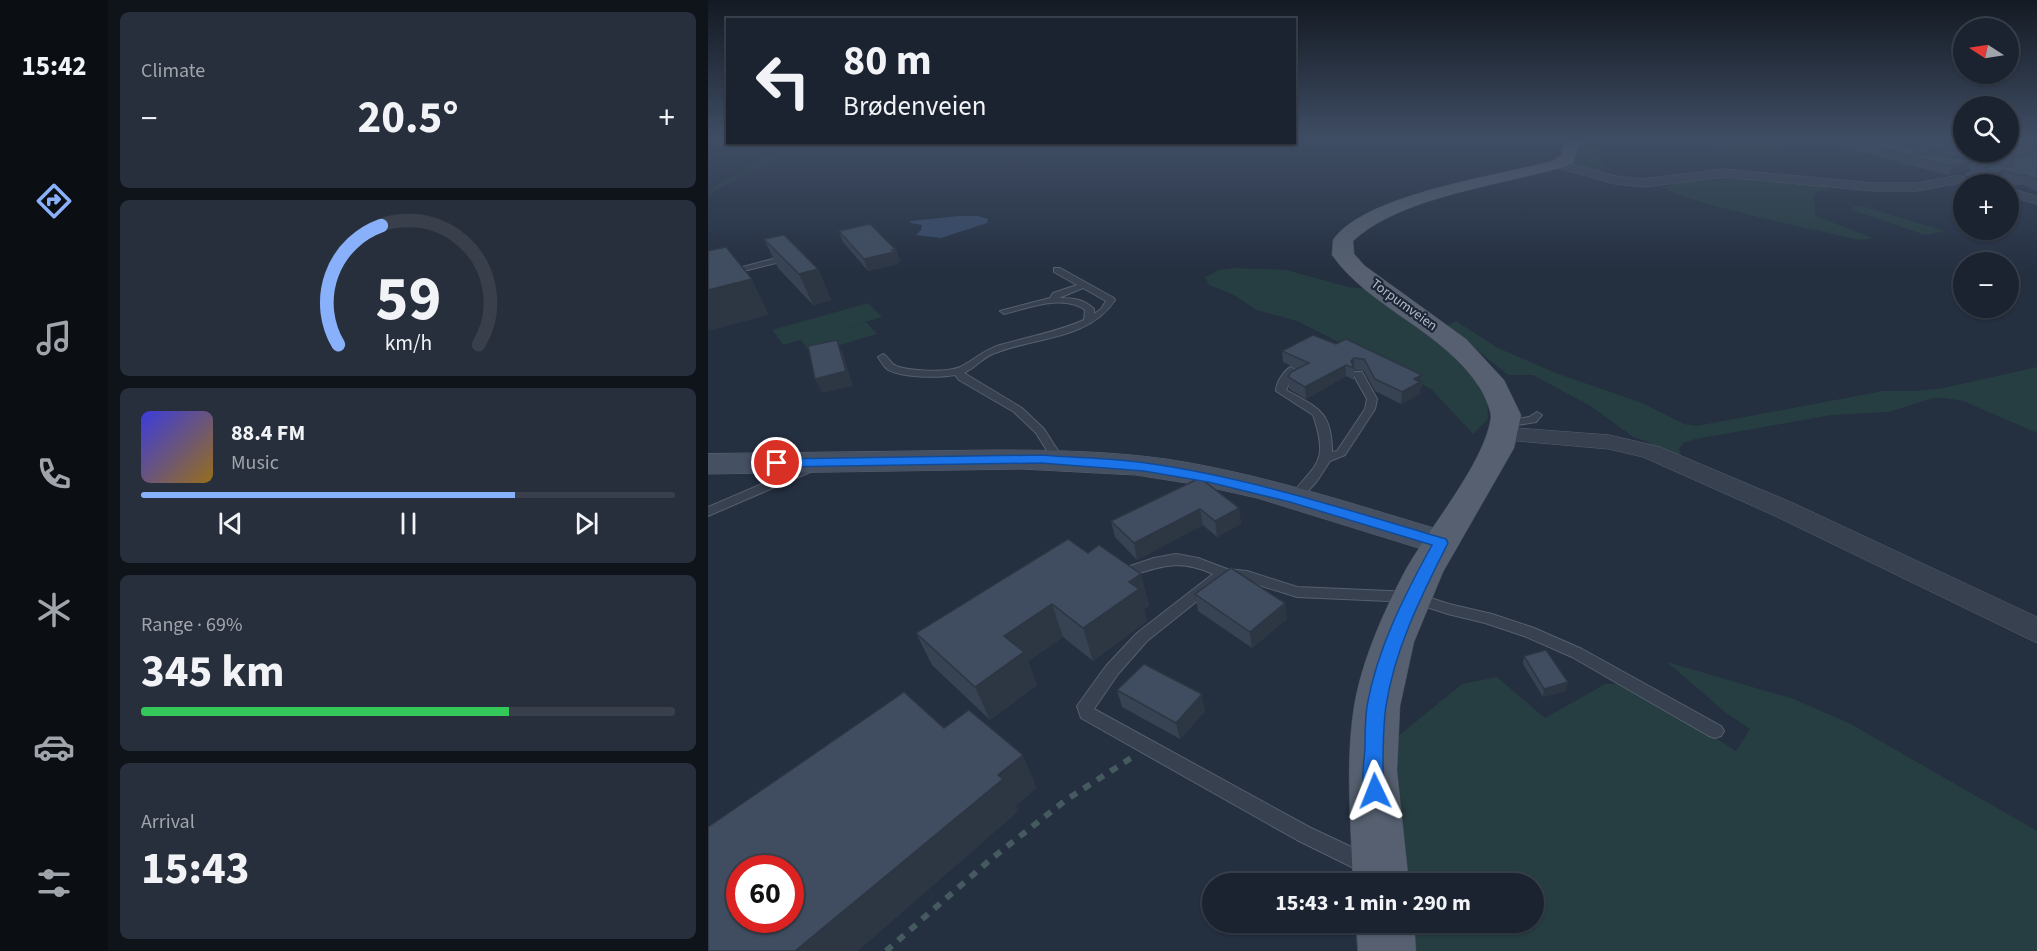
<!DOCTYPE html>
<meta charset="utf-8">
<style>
:root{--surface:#1b2330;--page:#282f3c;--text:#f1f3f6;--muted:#a0a4ab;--line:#39404c;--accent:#89b1fb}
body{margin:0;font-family:"Source Sans 3",sans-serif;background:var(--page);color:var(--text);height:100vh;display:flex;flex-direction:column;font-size:22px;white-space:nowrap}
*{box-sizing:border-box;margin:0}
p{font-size:20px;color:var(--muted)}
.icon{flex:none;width:33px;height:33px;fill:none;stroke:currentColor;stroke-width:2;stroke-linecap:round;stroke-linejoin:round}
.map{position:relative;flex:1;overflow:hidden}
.sheet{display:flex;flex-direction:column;gap:12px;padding:12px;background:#0f131a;width:600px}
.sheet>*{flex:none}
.top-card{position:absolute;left:18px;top:18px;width:570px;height:126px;border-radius:0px;box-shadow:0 2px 4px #0004,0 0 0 2px var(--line);background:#1b2330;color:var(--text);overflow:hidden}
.needle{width:39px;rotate:282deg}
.tools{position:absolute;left:1245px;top:18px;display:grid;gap:12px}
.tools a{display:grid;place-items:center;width:66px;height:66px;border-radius:50%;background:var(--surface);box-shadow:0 2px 4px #0004,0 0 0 2px var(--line);font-size:30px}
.speed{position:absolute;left:18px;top:855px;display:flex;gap:12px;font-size:30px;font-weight:700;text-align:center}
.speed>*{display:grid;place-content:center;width:78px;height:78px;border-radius:50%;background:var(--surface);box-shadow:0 2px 4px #0004,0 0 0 2px var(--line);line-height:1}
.speed .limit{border:9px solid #d22;background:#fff;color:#111}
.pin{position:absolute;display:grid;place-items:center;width:51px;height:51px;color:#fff;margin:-26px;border:3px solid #fff;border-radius:50%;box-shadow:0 2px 6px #0007}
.me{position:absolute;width:66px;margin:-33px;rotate:358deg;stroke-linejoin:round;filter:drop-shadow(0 0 4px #0008)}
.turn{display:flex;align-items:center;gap:21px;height:126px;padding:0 18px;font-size:27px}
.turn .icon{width:78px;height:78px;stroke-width:2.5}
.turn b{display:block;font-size:42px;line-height:51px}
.big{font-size:45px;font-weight:700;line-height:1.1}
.sheet .widget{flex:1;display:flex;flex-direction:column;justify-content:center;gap:9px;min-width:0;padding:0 21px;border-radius:9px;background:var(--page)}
.sheet .dial{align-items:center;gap:0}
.dial svg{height:156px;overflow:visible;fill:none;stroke:var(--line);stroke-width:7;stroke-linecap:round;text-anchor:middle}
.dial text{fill:var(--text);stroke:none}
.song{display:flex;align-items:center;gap:18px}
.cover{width:72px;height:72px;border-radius:9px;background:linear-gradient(135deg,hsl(240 70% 55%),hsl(40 70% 35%))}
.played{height:6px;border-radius:3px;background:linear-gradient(90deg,var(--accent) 70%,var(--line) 70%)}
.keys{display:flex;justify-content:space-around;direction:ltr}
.heat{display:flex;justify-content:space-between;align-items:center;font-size:33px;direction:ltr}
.charge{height:9px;border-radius:4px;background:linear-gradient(90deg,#34c759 69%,var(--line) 0)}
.trip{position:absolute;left:494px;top:873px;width:342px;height:60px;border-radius:30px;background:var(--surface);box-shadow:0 2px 4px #0004,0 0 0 2px var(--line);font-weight:700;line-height:60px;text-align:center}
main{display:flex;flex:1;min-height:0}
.dock{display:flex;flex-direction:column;width:108px;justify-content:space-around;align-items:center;background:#0b0e13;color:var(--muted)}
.dock .icon{width:42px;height:42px}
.dock .current{color:var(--accent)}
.dock b{font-size:27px;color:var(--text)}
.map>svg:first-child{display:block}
.green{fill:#263d41}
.water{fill:#384a68}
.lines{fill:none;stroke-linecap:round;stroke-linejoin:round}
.lane-casing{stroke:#565f6e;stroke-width:2}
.street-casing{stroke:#565f6e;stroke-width:1}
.secondary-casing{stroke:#565f6e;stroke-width:1}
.primary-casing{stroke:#424a59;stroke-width:1}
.path{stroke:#445a5e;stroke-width:6;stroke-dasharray:8 8;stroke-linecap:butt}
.lane{fill:#384150;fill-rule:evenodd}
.street{fill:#384150;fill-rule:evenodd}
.secondary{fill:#465063;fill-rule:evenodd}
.primary{fill:#566070;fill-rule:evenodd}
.wall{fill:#374253}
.shaded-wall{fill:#2d3643}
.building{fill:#404d60;stroke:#2d3643;stroke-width:1.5;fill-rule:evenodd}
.route{fill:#1a73e8;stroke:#114b97;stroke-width:1.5}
.labels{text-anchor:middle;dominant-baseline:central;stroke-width:4.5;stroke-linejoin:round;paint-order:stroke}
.far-street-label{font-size:14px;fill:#b5bdcb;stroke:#1d2635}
</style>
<main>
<nav class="dock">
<b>15:42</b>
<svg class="icon current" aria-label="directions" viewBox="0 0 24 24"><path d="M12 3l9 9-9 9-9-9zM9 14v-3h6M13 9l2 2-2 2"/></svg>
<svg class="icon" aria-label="music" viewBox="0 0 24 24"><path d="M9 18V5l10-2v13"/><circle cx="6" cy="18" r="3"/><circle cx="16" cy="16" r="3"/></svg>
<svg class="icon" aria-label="phone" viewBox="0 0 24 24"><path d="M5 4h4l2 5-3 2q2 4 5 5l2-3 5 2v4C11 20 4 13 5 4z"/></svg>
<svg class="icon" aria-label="climate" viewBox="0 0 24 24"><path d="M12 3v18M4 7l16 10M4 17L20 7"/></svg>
<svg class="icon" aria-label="car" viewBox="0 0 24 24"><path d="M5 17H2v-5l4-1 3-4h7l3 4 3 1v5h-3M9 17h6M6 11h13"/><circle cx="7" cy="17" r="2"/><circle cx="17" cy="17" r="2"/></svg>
<svg class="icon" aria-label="filters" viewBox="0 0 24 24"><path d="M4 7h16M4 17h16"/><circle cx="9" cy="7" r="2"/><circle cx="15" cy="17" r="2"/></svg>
</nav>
<section class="sheet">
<div class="widget"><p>Climate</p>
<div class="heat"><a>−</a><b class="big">20.5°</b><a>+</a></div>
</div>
<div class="widget dial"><svg viewBox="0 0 100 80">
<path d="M14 69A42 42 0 1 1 86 69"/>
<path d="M14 69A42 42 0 0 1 36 8" stroke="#89b1fb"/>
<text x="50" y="56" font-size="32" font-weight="700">59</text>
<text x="50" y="72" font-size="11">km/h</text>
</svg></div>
<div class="widget">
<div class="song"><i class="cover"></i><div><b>88.4 FM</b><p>Music</p></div></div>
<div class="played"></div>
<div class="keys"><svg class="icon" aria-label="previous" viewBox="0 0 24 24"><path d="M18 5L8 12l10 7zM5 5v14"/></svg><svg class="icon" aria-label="pause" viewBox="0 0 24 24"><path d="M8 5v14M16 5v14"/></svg><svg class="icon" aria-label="next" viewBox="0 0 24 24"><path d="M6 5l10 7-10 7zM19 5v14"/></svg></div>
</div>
<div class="widget"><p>Range · 69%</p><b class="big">345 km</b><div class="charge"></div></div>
<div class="widget"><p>Arrival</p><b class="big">15:43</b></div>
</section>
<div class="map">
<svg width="1329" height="951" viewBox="0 0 1329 951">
<rect width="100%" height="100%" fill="#242f40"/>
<!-- green -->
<g class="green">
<path d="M875,140H1094L1111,143L1037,151L994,145L886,144L898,170L897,174L872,167L867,163L871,158L867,155L870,143Z"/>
<path d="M86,142L92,143L55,166L0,194V190Z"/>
<path d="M1011,175L1117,186L1121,190L1110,191L1105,196L1108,216L1165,238L1153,240C1125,234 967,201 956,187L969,182Z"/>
<path d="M1154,206L1237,231L1217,235L1144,210L1145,207Z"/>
<path d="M527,268L578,270L641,287L661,289L729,338L764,373L779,394L780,419L765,434L723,389L589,321L548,310L526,295L501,285L497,277L511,270Z"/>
<path d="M160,303L174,317L113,335L158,322L169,334L103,354L93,340L75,345L64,330Z"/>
<path d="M748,321L790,348L848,373L934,403L976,424L988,426L1175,391H1208L1235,388L1329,367V433L1255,401L1236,398H1225L1181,412L1124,415L988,439L975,443L971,449L973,455C961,454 947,453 940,442L925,437L884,407L825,375H800L739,326Z"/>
<path d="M959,662L1086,699L1143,724L1329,831V951H700L697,923L825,922V884L692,883L684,741L754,684L789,677L837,718L897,684L923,683L1028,751L1042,729L1018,713Z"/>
</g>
<!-- water -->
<path class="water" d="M251,216H270L280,219L279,223L233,238L208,235L213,230L214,225L203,223L202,221Z"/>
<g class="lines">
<defs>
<g id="lane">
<path d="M1199,140H1210L1154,151L1151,149Z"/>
<path d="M1300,146L1325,152L1326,153L1323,155L1300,150Z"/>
<path d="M1243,151L1245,154L1229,159L1226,157Z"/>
<path d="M1292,181L1298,184H1290V182Z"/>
<path d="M65,259L69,261L68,263L0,280V276Z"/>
<path d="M346,268H352L406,298L407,300C381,340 327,337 287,353C275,357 267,368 256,373L314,408L336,429L356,460L354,462H346L328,433L306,412L251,380L247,375C231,378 192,378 179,369C175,366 173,361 170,357L175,354C181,357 182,363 188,366C201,371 239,373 252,367C266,360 276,350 292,345C320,337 349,332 376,320L377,310C355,294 321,308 296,314L292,311L342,298L345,293L369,285L346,272ZM375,288L398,301L393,309L386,314V309C376,299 365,298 351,298Z"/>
<path d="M583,367L588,370L578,390C610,408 624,411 624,452L629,451L657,409L659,399L645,374L646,372H654L669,399L667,409L637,455L622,461L609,481L590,502L586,503L580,499C607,463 622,465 605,415L568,391C568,383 576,370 583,367Z"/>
<path d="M829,412L834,415L828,422L797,427L792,424L797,421L821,417Z"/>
<path d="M105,462L109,463L111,466L109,469L0,516V507Z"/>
<path d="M468,554L490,558L519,569L539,571L589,587L704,592L741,604L784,614L826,628L874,649L1013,726L1016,731L1013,736L1007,738L1001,736L864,657L816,636L777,623L740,614L703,602L589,597L538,581L519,579L508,586L439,641L410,674L386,709L603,828L665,857L668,864L665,871L658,874L589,840L373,718L369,706L398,666L429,633L505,574C470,558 453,567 418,577L413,575L411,572L413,569L446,558Z"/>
</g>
<g id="street">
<path d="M1147,140H1168L1279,164L1329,147V155L1264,178L1258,174L1266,169L1153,143Z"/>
<path d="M850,160L908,176L935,179L1016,169L1165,183H1208L1252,175L1259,179L1252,183L1208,191H1165L1016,177L935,187L907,184L846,167L844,164Z"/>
<path d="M1300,188L1329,196V204L1300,196Z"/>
<path d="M795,427L901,435L952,447L1085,503L1329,617V643L1065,515L935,457L901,449L787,439L783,434L787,429Z"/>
</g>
<path id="secondary" d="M284,450C342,450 400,451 458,459C556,474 651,506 746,534L751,543L746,552L733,555L549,498L491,485L428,475L313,469L0,474V454Z"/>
<g id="primary">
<path d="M859,140H876L870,146L866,162L856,167C793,185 692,197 645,241L646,254L657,266L758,339L796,380L813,415L806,448L735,572L706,642L692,706L689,771L701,884H645C643,825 637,765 646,707C654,660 675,613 697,571C720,529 777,463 783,417C783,410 776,394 772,388C736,331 661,308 624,255L625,240C657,194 790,176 844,161L853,156L855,144Z"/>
<path d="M648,922H706L708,951H650Z"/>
</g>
</defs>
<!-- lane casing -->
<use href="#lane" class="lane-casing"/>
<!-- street casing -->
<use href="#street" class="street-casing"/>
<!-- secondary casing -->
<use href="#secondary" class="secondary-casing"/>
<!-- primary casing -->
<use href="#primary" class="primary-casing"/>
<!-- path -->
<path class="path" d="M178,951L283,859L358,800L423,758"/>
<!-- lane -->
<use href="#lane" class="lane"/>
<!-- street -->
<use href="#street" class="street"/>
<!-- secondary -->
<use href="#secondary" class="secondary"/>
<!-- primary -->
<use href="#primary" class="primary"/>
</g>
<!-- wall -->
<g class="wall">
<path d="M1111,140H1158L1152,152L1132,148L1133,145Z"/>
<path d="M1201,140H1256V152H1300V140H1329L1328,145L1319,148L1307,146L1304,153L1279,162L1247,155L1244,149L1234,152L1199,144Z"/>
<path d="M1158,145L1209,149L1207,155L1208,156L1260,170L1241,175L1192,163V162L1155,153Z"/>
<path d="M1329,150V192L1315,185H1306L1293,179L1283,182L1273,177L1277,168L1299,166L1302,159Z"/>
<path d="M131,231L188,250L192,261L189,262L190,264L160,271L135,242Z"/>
<path d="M56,239L110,269L123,300L105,305L70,268Z"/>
<path d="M605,335L714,387L712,388V394L693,404L667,391L656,371L646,370V380L638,376L598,399L581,389L580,377L589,369L575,362L574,351Z"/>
<path d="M453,496L531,508L533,524L509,537L495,525L429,560L407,537L403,521Z"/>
<path d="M380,553L433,574L441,606L436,609L439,621L385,661L355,637L320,661L329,685L282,720L224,665L208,633Z"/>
<path d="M487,594L579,619L544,648L490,611Z"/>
<path d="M816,656L858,691L835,697L815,664Z"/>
<path d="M409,690L497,711L472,739L414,707Z"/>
</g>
<!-- shaded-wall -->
<g class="shaded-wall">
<path d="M1152,140H1158L1155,146H1154L1155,144Z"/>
<path d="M1247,140L1244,149L1234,152L1237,143Z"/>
<path d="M1323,140H1329V143L1328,145L1319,148Z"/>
<path d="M1308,144L1304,153L1279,162L1283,153L1287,152H1300V147Z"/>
<path d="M1264,161L1260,170L1241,175L1245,166Z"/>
<path d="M1297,170L1293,179L1283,182L1287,173Z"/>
<path d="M188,250L192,261L189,262L190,264L160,271L156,259Z"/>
<path d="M110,269L123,300L105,305L91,274Z"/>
<path d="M44,279L61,315L1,331L0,328V290Z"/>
<path d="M129,340L135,353L145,386L114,393L107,379Z"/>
<path d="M646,358V370L643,361Z"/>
<path d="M638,365V376L598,399L597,387Z"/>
<path d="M714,375V387L712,388V394L693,404L694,392L706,379Z"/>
<path d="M531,508L533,524L509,537L507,521Z"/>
<path d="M492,509L495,525L429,560L426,543Z"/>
<path d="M433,574L441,606L436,609L439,621L385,661L375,628L421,582Z"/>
<path d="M577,603L579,619L544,648L542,632Z"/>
<path d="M344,604L355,637L320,661L329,685L282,720L267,687L296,636Z"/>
<path d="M860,682L858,691L835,697L836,689Z"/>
<path d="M494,694L497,711L472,739L468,723Z"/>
<path d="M315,755L329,788L308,806L311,811L150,951H87Z"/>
</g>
<!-- building -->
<g class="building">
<path d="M1138,140H1152L1155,144Z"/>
<path d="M1221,140H1256V147L1251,146L1247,140L1237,143Z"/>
<path d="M1300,140H1302V143L1308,144L1300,147Z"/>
<path d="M1175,142L1209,149L1204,152L1208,156L1222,152L1264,161L1245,166L1195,155L1197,154L1158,145Z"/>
<path d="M1329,150V180L1319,175H1310L1297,170L1287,173L1277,168L1289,164L1302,167L1306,163L1302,159Z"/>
<path d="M162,224L188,250H184L186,252L156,259L131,231Z"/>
<path d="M76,235L110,269L91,274L56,239Z"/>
<path d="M18,247L44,279L0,290V251Z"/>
<path d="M605,335L628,344L638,339L714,375L706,379L712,382L694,392L667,379L656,359L646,358L643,361L646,368L638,365L597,387L580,377L583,372L601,363L574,351Z"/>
<path d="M129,340L138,371L107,379L100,346Z"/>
<path d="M492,478L531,508L507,521L492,509L426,543L403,521Z"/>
<path d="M360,539L380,553L391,545L433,574L421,582L431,589L375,628L344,604L296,636L316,652L267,687L208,633Z"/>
<path d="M523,568L577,603L542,632L487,594Z"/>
<path d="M838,650L860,682L836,689L816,656Z"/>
<path d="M436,664L494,694L468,723L409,690Z"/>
<path d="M196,692L236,728L261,710L315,755L290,775L295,779L87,951H0V827ZM32,868H82V920H32Z"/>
</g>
<!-- sky -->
<linearGradient id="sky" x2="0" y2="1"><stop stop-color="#141a23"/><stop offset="0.51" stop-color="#3f4d64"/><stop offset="1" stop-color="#3f4d64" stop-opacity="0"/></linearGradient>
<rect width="1329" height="273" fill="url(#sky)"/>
<!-- route -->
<path class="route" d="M333,455C368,458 403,458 438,463C540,477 639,510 738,539L740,543C714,595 687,647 678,706C675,726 675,750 675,770C676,780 678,788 674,797L667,800L659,797C652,782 656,764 657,748C657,734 657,720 659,706C669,649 696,596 724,545L582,502L500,482L436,471L333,463L69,467L62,463L69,459Z"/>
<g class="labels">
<!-- far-street labels -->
<g class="far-street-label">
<text transform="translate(696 305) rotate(36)">Torpumveien</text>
</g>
</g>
</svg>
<div class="tools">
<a><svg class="needle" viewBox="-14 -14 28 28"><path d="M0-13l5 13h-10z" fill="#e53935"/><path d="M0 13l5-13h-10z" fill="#a0a4ab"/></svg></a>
<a><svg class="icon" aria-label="search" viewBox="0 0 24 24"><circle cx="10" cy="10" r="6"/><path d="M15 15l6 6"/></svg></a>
<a>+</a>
<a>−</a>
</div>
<div class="speed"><div class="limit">60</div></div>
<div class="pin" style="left:69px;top:463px;background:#d93025"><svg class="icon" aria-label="arrive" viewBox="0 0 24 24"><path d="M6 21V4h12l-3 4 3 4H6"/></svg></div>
<svg class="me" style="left:667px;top:791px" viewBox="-20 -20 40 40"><path d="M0-17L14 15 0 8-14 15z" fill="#1a73e8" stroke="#fff" stroke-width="4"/></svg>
<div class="trip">15:43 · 1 min · 290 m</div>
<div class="top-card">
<div class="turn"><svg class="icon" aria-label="left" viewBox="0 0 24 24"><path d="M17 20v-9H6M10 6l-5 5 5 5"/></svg><div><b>80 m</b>Brødenveien</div></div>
</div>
</div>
</main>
